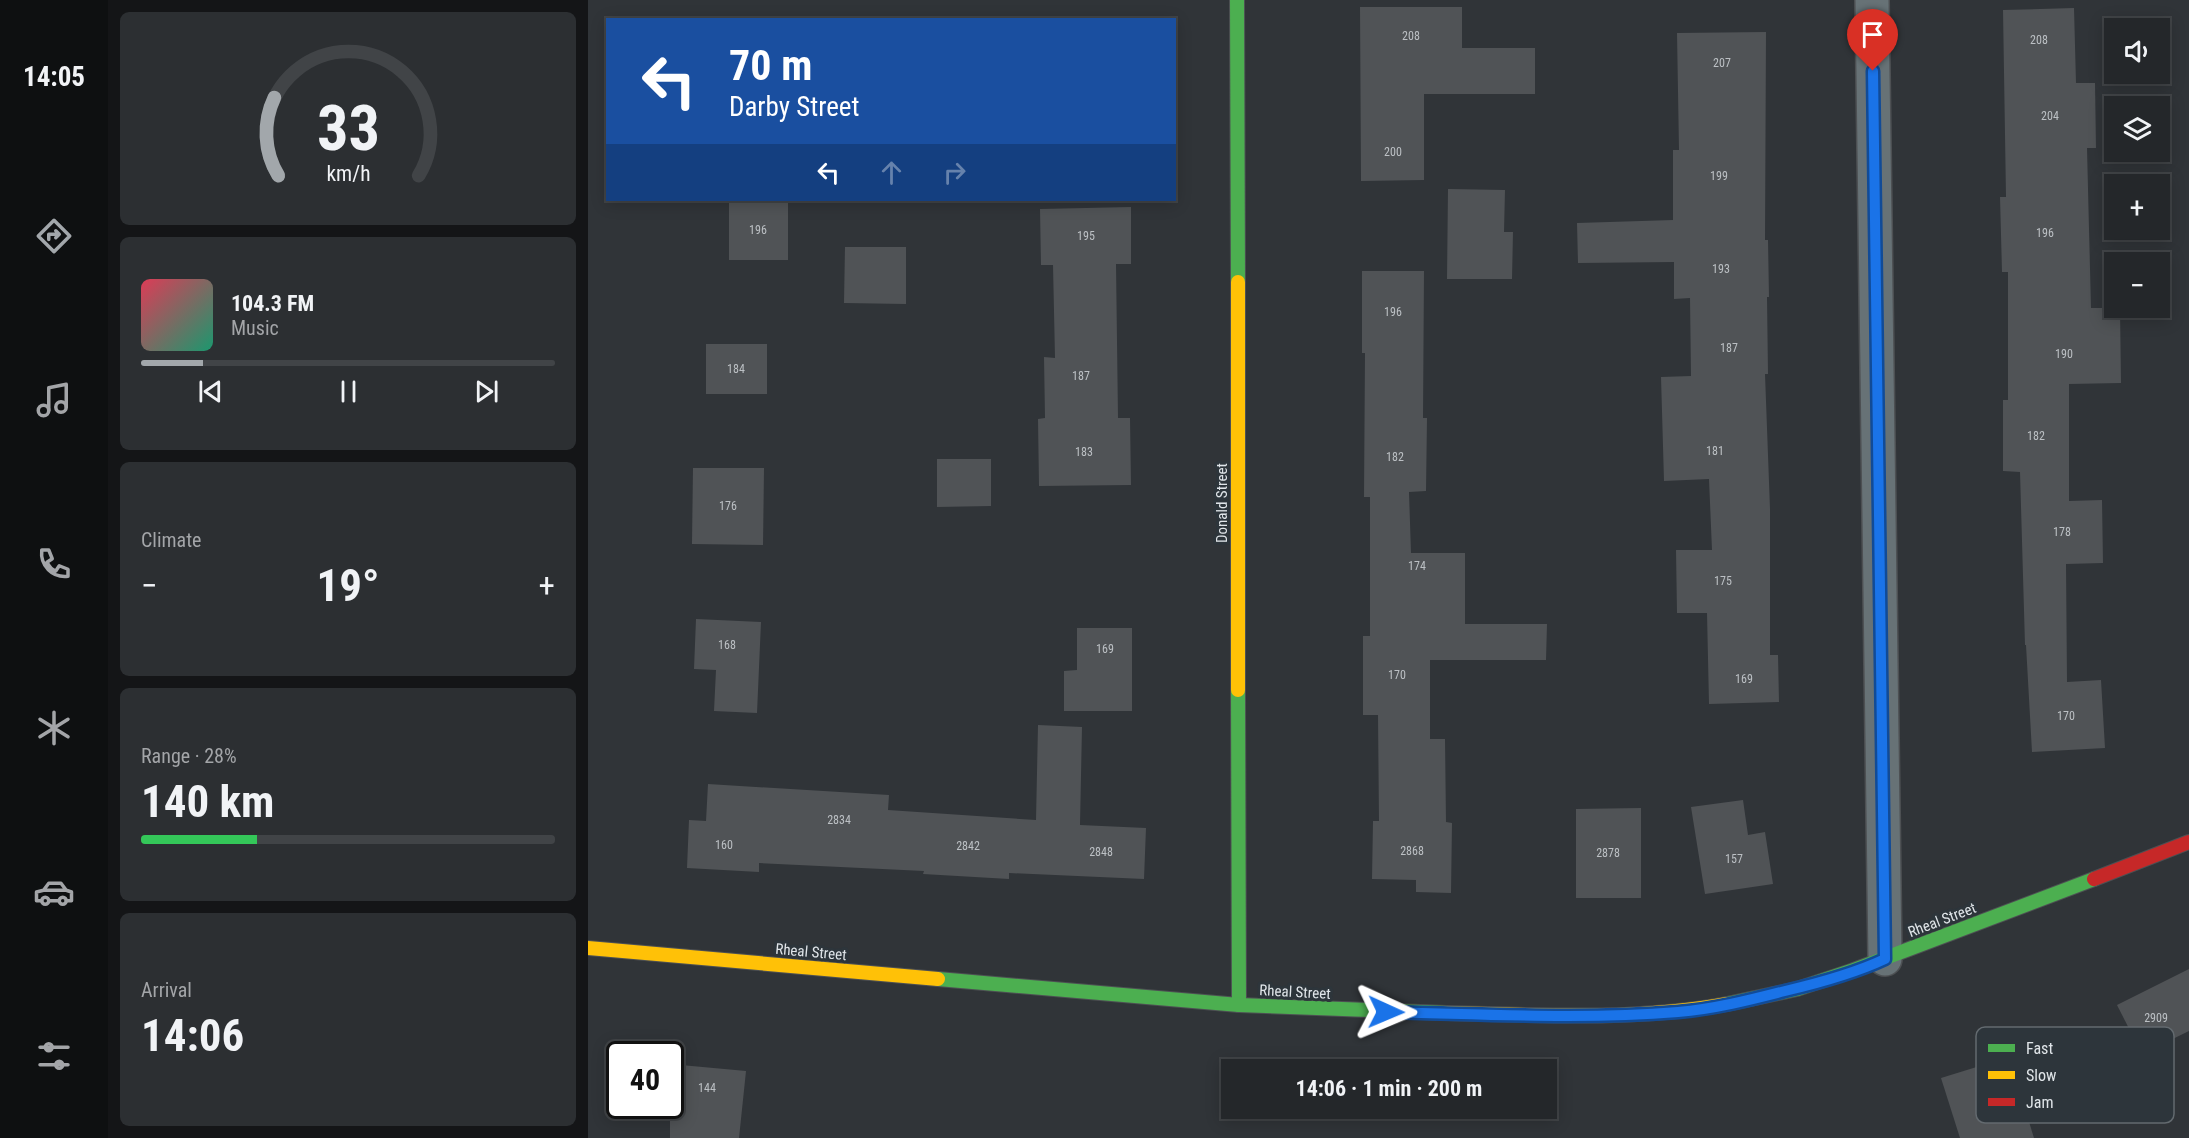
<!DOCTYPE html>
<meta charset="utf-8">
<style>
:root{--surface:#24272a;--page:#2c2f32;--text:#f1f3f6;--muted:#a3a5a8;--line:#414447;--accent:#a2a7ab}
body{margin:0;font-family:"Roboto Condensed",sans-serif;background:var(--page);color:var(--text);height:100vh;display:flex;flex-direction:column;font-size:22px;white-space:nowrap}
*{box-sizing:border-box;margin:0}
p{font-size:20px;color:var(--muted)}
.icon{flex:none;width:33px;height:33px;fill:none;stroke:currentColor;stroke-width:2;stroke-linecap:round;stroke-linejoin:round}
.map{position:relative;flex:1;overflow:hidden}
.details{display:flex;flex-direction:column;gap:12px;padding:12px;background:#141517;width:480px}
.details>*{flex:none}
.banner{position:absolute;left:18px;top:18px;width:570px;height:183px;border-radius:0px;box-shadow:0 3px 15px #0003,0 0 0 2px var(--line);background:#1a4fa0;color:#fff;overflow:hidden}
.fabs{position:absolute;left:1516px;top:18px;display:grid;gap:12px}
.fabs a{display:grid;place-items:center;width:66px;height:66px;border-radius:0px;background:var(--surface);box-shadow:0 3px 15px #0003,0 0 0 2px var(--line);font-size:30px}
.speed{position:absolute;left:18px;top:1041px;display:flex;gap:12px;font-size:30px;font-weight:700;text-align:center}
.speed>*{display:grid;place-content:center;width:78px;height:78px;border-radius:50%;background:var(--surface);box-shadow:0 3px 15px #0003,0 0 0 2px var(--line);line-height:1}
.speed .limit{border:3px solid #111;border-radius:9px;background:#fff;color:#111}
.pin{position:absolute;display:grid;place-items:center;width:51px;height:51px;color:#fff;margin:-62px -26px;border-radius:50% 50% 50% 0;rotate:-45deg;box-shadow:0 0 6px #0007}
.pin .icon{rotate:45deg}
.me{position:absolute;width:66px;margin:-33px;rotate:91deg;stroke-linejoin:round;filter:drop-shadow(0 0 4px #0008)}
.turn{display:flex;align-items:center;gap:21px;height:126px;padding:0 24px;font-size:27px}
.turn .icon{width:78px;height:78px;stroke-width:2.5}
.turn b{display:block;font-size:42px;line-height:51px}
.lanes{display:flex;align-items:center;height:57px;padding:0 24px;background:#0003;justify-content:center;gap:30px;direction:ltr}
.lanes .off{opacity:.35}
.big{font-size:45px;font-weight:700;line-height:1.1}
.details .widget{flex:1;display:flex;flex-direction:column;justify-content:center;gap:9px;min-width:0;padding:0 21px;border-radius:9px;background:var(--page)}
.details .dial{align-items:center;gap:0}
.dial svg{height:156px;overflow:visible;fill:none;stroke:var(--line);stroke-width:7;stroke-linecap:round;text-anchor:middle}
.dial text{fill:var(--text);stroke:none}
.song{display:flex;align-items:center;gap:18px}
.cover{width:72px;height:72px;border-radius:9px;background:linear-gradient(135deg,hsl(350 70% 55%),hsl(160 70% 35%))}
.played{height:6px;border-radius:3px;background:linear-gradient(90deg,var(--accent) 15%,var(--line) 15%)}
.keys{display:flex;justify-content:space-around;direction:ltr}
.heat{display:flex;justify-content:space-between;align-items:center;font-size:33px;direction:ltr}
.charge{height:9px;border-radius:4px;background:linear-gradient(90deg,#34c759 28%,var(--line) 0)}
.trip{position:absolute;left:633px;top:1059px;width:336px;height:60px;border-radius:0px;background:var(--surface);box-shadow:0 3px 15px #0003,0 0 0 2px var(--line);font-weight:700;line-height:60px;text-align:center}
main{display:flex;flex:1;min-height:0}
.tabs{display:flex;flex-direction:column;width:108px;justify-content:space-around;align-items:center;background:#0e1011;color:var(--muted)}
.tabs .icon{width:42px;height:42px}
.tabs .selected{color:var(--accent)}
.tabs b{font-size:27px;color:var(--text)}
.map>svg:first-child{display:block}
.building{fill:#505356}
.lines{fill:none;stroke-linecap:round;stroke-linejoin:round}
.street-casing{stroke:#4d5053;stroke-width:36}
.fast-casing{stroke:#4d5053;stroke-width:16}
.slow-casing{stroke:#4d5053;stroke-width:16}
.jam-casing{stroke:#4d5053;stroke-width:16}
.street{stroke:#677276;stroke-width:33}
.fast{stroke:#4caf50;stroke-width:14}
.slow{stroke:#ffc107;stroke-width:14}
.jam{stroke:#c62828;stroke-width:14}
.route-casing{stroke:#114b97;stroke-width:15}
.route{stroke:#1a73e8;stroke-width:10}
.labels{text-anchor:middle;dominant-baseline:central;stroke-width:6;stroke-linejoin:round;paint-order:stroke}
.number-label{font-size:12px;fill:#bcc0c4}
.street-label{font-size:15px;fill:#e0e5e9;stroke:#2d353b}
.key{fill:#2d353b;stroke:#636a6f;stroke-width:1.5}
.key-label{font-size:16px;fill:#e0e5e9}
</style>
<main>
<nav class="tabs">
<b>14:05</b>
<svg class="icon selected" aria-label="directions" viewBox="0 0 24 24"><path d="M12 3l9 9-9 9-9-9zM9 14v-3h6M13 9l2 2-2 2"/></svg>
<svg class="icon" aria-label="music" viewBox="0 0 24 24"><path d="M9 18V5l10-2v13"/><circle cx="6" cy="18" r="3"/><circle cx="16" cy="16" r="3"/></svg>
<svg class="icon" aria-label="phone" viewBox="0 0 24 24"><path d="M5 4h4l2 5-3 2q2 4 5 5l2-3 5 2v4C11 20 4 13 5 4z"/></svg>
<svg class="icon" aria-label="climate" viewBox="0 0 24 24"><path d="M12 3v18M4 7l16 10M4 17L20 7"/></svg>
<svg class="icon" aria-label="car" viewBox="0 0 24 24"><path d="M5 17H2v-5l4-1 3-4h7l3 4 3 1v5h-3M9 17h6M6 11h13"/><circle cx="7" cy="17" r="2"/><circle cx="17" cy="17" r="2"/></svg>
<svg class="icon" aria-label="filters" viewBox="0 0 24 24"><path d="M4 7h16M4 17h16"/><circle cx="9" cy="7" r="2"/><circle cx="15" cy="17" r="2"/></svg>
</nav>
<section class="details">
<div class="widget dial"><svg viewBox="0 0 100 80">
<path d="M14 69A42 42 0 1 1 86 69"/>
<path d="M14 69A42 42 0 0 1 12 29" stroke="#a2a7ab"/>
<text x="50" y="56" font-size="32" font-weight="700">33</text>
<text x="50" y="72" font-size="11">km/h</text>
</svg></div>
<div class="widget">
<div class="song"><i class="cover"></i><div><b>104.3 FM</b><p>Music</p></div></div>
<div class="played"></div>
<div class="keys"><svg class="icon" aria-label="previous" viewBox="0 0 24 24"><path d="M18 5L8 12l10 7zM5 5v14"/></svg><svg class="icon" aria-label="pause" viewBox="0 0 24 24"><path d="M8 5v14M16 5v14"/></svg><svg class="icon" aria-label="next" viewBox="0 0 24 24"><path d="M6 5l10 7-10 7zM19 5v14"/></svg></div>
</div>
<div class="widget"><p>Climate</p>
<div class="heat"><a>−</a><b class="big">19°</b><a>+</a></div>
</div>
<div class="widget"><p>Range · 28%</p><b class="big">140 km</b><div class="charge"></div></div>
<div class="widget"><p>Arrival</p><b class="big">14:06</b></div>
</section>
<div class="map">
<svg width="1601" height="1138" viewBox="0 0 1601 1138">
<rect width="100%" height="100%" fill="#303438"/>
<!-- building -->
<g class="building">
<path d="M772,7H874V48H947V94H836V180L773,181Z"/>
<path d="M1486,8L1488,83H1507L1508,148H1499L1503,308H1532L1533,383L1481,384V501L1514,500L1515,563L1478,564L1479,682L1513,680L1517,748L1444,752L1438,645H1437L1432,472L1415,471V400H1420V272H1414L1412,197H1418L1415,10Z"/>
<path d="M1178,32L1177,240H1180L1181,297H1179L1180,374H1177L1182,509V655H1190L1191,702L1121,704L1119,613H1089L1088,550H1124L1121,479L1076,481L1073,377L1103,376L1102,298L1086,299V262L990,263L989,223L1085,220V150H1091L1089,33Z"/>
<path d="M860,189L917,190L916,232H925L924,279H859Z"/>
<rect x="141" y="200" width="59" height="60"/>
<path d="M543,207V264H528L530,418H542L543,485L451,486L450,419L457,418L456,357L467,358L465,265H453L452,209Z"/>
<path d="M257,247H318V304L256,303Z"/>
<path d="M774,271H836L835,418H839L838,491L821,492L823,553H877V624H959L958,660H842V739H857L858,822L864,823L863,893L828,892V880L784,879L785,821H791L790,715H775V636H782V497H776L777,353H774Z"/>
<rect x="118" y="344" width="61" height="50"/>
<path d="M349,459H403V506L349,507Z"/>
<path d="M105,468H176L175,545L104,544Z"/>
<path d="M108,619L173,622L169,713L126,711L128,670L106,669Z"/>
<path d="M489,628H544V711H476V671L489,670Z"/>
<path d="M450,725L494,727L492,825L558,828L556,879L421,873V879L335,874L336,871L171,863V872L99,868L101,820L118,821L120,784L301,795L300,810L448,820Z"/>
<path d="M1155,800L1160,835L1177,832L1185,884L1117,894L1103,807Z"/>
<path d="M1053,808V898H988V809Z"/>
<path d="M1601,969V1031L1554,1054L1529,1005Z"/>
<path d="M1421,1057L1446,1138H1372L1353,1078Z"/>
<path d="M82,1064L158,1071L151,1138H82Z"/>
</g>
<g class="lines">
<defs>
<path id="street" d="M1284,0L1297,959"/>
<g id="fast">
<path d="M649,0L650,282"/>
<path d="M650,690L651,1005"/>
<path d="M350,979L651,1005L859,1013"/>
<path d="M1139,1004L1209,989L1263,971L1506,879"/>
</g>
<g id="slow">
<path d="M650,282V690"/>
<path d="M0,948L350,979"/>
<path d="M859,1013C952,1015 1047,1021 1139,1004"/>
</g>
<path id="jam" d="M1506,879L1601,842"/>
</defs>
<!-- street casing -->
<use href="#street" class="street-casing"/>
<!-- fast casing -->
<use href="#fast" class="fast-casing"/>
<!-- slow casing -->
<use href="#slow" class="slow-casing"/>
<!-- jam casing -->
<use href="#jam" class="jam-casing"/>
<!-- street -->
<use href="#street" class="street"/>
<!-- fast -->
<use href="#fast" class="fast"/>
<!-- slow -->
<use href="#slow" class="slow"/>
<!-- jam -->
<use href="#jam" class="jam"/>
</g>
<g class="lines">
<defs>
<path id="route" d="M798,1012C895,1014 993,1020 1090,1012C1126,1009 1162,1000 1197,991C1231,983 1265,974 1297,959L1285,71"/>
</defs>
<!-- route casing -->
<use href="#route" class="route-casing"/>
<!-- route -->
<use href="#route" class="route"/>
</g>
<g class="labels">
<!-- number labels -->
<g class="number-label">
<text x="823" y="36">208</text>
<text x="1451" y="40">208</text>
<text x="1134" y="63">207</text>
<text x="1462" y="116">204</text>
<text x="805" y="152">200</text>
<text x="1131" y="176">199</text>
<text x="170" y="230">196</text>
<text x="1457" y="233">196</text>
<text x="498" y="236">195</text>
<text x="1133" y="269">193</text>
<text x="805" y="312">196</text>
<text x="1141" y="348">187</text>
<text x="1476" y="354">190</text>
<text x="148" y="369">184</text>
<text x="493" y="376">187</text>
<text x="1448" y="436">182</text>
<text x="1127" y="451">181</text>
<text x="496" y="452">183</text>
<text x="807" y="457">182</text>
<text x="140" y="506">176</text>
<text x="1474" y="532">178</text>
<text x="829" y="566">174</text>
<text x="1135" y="581">175</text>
<text x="139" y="645">168</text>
<text x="517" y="649">169</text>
<text x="809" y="675">170</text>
<text x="1156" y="679">169</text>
<text x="1478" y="716">170</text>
<text x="251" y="820">2834</text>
<text x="136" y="845">160</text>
<text x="380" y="846">2842</text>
<text x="824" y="851">2868</text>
<text x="513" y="852">2848</text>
<text x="1020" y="853">2878</text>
<text x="1146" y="859">157</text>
<text x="1568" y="1018">2909</text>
<text x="119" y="1088">144</text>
</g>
<!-- street labels -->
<g class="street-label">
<text transform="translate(634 503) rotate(-90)">Donald Street</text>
<text transform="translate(1354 920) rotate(-21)">Rheal Street</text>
<text transform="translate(223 952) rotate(5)">Rheal Street</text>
<text transform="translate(707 992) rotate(3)">Rheal Street</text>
</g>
</g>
<!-- legend -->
<rect x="1388" y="1027" width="198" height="96" rx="9" class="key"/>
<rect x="1400" y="1044" width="27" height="8" fill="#4caf50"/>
<rect x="1400" y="1071" width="27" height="8" fill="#ffc107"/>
<rect x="1400" y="1098" width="27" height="8" fill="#c62828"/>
<g class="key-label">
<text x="1438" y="1054">Fast</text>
<text x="1438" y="1081">Slow</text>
<text x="1438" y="1108">Jam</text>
</g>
</svg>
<div class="fabs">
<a><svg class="icon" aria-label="sound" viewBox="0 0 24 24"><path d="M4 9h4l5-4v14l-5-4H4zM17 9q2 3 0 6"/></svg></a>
<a><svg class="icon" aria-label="layers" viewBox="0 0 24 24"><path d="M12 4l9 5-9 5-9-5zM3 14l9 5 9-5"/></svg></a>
<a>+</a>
<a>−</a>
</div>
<div class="speed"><div class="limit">40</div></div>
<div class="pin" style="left:1285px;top:71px;background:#d93025"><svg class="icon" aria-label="arrive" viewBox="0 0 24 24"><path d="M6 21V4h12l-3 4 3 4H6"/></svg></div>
<svg class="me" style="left:798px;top:1012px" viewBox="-20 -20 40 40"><path d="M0-17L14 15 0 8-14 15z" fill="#1a73e8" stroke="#fff" stroke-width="4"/></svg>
<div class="trip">14:06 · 1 min · 200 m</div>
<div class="banner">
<div class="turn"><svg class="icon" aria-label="left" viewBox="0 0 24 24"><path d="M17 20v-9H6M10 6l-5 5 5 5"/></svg><div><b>70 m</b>Darby Street</div></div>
<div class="lanes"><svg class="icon" aria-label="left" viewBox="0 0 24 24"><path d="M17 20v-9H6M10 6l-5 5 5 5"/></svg><svg class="icon off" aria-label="ahead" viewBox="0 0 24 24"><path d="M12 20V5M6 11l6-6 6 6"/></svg><svg class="icon off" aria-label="right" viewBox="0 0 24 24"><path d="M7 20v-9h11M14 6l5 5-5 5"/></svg></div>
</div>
</div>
</main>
